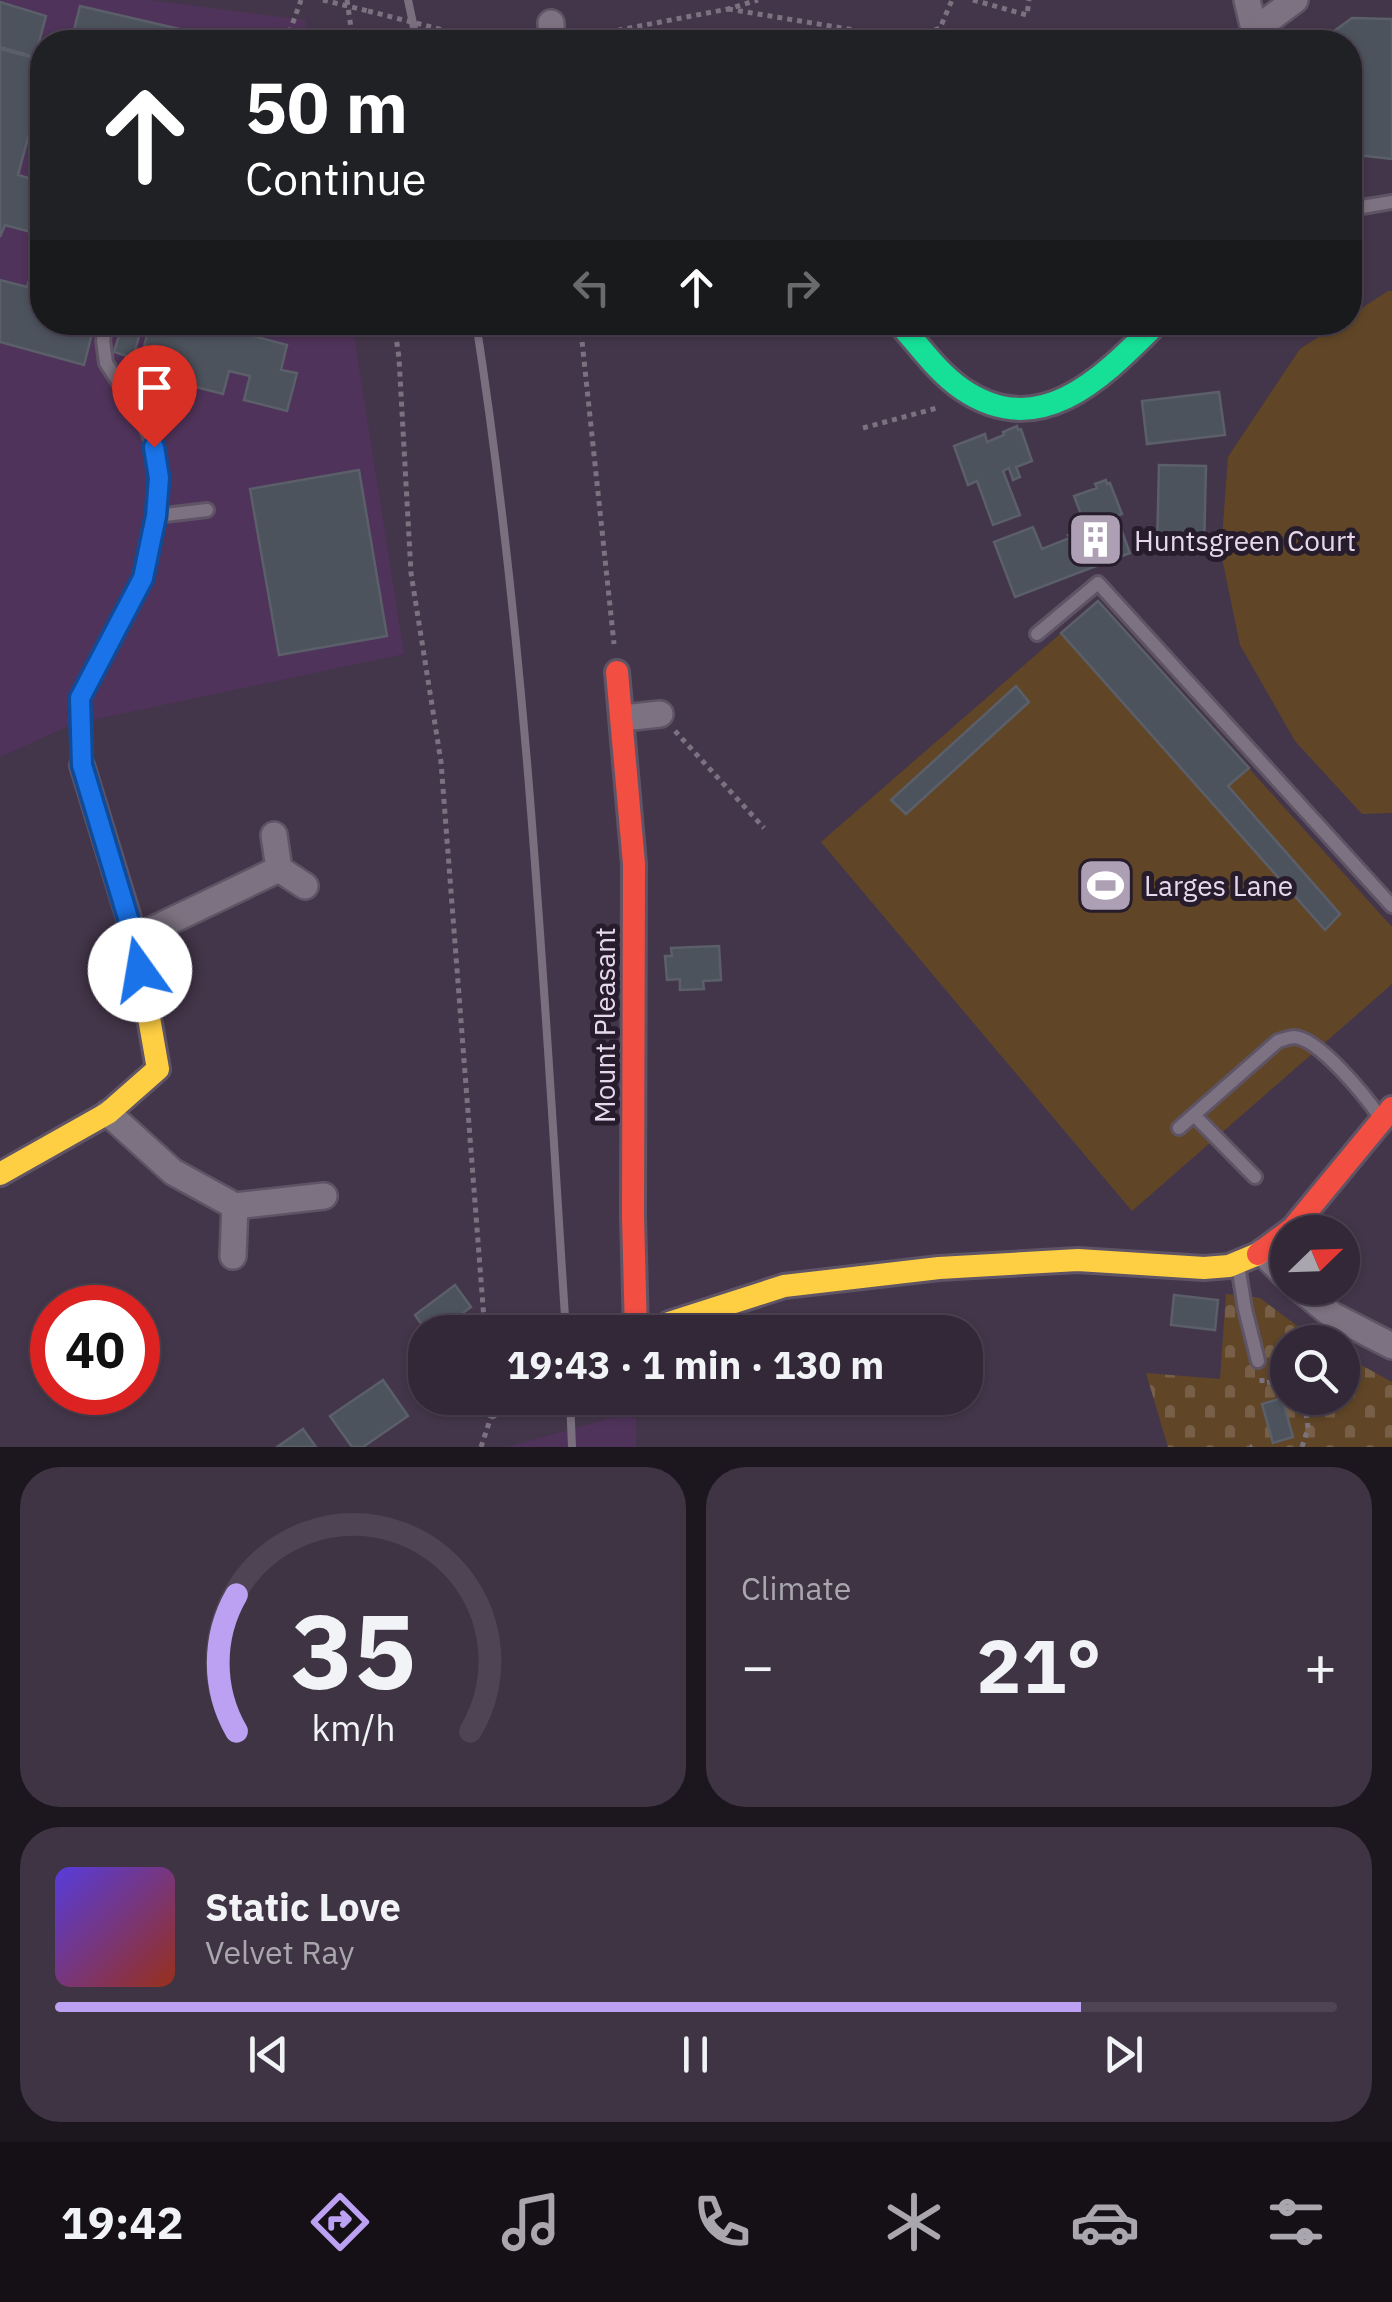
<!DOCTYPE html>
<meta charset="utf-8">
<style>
:root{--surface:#332838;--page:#3e3443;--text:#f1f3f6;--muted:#a9a6ae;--line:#4e4453;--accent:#bca0f2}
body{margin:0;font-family:"IBM Plex Sans",sans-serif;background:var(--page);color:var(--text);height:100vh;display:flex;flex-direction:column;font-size:38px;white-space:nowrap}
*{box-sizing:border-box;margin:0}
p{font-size:32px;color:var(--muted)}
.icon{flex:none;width:55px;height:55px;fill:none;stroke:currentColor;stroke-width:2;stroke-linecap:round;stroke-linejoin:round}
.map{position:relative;height:1447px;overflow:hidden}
.drawer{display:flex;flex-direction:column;gap:20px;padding:20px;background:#1c161f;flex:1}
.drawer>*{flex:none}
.guide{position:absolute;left:30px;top:30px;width:1332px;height:305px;border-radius:40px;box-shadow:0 2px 8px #0004,0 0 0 2px var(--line);background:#202124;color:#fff;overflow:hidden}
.needle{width:65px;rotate:67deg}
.fabs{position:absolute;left:1270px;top:1215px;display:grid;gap:20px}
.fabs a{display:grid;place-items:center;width:90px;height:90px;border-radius:50%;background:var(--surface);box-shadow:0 2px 8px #0004,0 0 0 2px var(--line);font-size:50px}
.speed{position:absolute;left:30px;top:1285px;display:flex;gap:20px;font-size:50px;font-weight:700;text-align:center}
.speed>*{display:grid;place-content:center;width:130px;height:130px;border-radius:50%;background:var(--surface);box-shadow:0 2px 8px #0004,0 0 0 2px var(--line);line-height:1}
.speed .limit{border:15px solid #d22;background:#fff;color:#111}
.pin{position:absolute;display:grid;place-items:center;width:85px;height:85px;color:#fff;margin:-102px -42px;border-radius:50% 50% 50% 0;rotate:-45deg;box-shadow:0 0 10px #0007}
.pin .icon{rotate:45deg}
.me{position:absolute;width:110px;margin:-55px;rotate:347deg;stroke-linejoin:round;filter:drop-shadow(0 0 8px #0008)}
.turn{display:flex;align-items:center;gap:35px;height:210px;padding:0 50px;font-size:45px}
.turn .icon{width:130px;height:130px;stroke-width:2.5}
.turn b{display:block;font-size:70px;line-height:85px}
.lanes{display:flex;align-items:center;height:95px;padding:0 50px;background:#0003;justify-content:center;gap:50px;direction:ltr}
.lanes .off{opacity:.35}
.big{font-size:75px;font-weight:700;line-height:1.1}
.drawer .card{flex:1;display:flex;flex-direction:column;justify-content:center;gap:15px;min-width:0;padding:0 35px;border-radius:40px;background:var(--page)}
.drawer .dial{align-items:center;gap:0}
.dial svg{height:260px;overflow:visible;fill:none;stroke:var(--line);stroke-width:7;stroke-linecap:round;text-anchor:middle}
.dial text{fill:var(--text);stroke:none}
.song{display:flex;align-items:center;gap:30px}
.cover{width:120px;height:120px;border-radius:15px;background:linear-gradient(135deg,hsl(250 70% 55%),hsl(10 70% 35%))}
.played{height:10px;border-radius:5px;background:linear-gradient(90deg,var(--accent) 80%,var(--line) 80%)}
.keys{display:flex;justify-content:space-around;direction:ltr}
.heat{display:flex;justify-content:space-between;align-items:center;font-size:55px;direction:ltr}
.drawer .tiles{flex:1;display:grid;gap:20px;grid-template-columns:1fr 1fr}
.card:last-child{grid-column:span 2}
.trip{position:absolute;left:408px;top:1315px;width:575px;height:100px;border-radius:40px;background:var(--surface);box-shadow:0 2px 8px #0004,0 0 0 2px var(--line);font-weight:700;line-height:100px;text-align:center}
.tabs{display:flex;height:160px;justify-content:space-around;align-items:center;background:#141016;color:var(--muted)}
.tabs .icon{width:70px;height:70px}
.tabs .on{color:var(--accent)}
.tabs b{font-size:45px;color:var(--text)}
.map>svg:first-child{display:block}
.built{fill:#4f335a}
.cemetery{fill:url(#cemetery-stones)}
.pitch{fill:#604627}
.building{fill:#4d535d;stroke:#5a5f69;stroke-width:2.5}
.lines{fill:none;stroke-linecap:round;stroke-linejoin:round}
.lane-casing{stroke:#5f5465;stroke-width:18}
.street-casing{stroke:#5f5465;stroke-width:30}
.fast-casing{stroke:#5f5465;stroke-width:28}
.slow-casing{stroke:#5f5465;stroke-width:28}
.jam-casing{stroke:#5f5465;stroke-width:28}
.path{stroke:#7b7280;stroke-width:5;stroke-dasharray:5 5;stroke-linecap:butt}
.lane{stroke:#7c7281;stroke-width:12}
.street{stroke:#7c7281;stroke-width:25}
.fast{stroke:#16e098;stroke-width:22}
.slow{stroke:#ffcf43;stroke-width:22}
.jam{stroke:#f24e42;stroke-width:22}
.rail{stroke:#7a6f7f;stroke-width:8}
.path-bridge{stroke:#7b7280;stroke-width:5;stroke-dasharray:5 5;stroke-linecap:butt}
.route-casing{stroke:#114b97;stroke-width:25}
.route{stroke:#1a73e8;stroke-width:18}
.labels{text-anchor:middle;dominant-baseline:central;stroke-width:10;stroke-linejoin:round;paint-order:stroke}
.poi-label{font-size:28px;fill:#e6d7ed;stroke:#271c2c;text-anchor:start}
.street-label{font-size:28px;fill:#e6d7ed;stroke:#271c2c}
</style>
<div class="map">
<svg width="1392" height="1447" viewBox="0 0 1392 1447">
<defs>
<pattern id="cemetery-stones" width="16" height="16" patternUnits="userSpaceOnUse" patternTransform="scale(2.5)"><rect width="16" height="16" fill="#604627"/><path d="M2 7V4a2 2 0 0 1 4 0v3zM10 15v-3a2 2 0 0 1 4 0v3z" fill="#776047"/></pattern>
</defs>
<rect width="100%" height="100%" fill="#44364a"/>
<!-- built -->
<g class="built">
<path d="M0,0H148L305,20L308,42H42V322L352,323L404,654L73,724L0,757Z"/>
<path d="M636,1411V1447H507Z"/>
</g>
<!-- cemetery -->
<path class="cemetery" d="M1226,1294L1260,1298L1319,1342H1288V1398H1342L1343,1355L1392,1382V1447H1168L1146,1373L1220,1379Z"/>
<!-- pitch -->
<g class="pitch">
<path d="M1388,291H1392V813L1362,814L1295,741L1240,645L1221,553L1228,457L1300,349L1340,323L1350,322V316Z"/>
<path d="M1098,601L1392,927V984L1132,1211L821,842Z"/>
</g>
<!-- building -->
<g class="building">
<path d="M0,2L46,16L35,57L0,47Z"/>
<path d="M80,6L236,42H71Z"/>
<path d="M1352,18L1392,19V159L1357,155L1350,174V42H1319Z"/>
<path d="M0,49L42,60V86L18,175L42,182V235L5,225L0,237Z"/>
<path d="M36,258L42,260V322H95L84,365L0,342V280L27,287Z"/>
<path d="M123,322H143L133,358L114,352Z"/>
<path d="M150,322H200L287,345L281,370L297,373L287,411L244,400L250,376L229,371L223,394L138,372Z"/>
<path d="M1219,392L1225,435L1147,444L1142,401Z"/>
<path d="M1017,426L1018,430L1021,429L1032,461L1016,467L1020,477L1013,480L1009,468L1003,471L1020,515L993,525L977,481L968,485L954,446L985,434L987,442L1004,435L1003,432Z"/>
<path d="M1159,465L1206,466L1204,549H1157Z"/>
<path d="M359,470L387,636L279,655L250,489Z"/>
<path d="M1106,480L1107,484L1110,483L1122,514L1116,516L1130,553L1015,597L994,542L1033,527L1042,549L1070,538L1068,535L1078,531L1080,536L1088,533L1074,496L1097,488L1095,484Z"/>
<path d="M1098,601L1249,768L1228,786L1340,914L1325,930L1061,633Z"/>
<path d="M1016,686L1029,702L906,814L891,800Z"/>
<path d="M719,946L721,980L703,981L704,989L680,990V979L667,980L665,956H672L671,948Z"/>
<path d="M455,1285L471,1307L449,1323L457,1332H427L415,1315Z"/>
<path d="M1174,1295L1218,1300L1215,1330L1171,1325Z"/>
<path d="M425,1354V1383L411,1364Z"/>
<path d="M383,1380L408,1416L363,1447H352L330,1416Z"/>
<path d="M1282,1398L1293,1437L1273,1443L1262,1404Z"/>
<path d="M303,1429L316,1447H277Z"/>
</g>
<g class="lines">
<defs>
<g id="lane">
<path d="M1350,209L1392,202"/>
<path d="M156,516L207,510"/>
<path d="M1037,634L1098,583L1392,906"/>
<path d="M82,763L80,698L143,578L156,516L159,478L154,447L143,419L106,363L103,340L106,322"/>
<path d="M1194,1115L1255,1177"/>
<path d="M1179,1128L1278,1041C1283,1040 1289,1037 1294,1037C1319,1038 1366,1097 1380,1117"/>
<path d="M1238,1265L1245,1309L1258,1361"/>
</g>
<g id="street">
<path d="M1247,0L1256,37V42"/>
<path d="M551,23L552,42"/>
<path d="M1256,37L1267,21L1295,0"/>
<path d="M623,718L660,714"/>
<path d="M279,869L305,886"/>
<path d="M135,938L279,869L274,835"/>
<path d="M108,1113L173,1172L235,1206L324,1196"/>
<path d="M1262,1252L1288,1278"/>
<path d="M233,1256L235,1206"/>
<path d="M1299,1288L1332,1315L1392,1346"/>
</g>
<path id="fast" d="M898,322C918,344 937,372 962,389C1041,443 1104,376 1158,322"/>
<g id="slow">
<path d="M0,1174L108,1113L158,1069L135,938L82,765"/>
<path d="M658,1332L669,1323L784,1286L939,1268L1078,1260L1204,1268L1229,1266L1258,1254"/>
</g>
<g id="jam">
<path d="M617,672L634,864L633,1216L636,1332"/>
<path d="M1258,1254L1293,1228L1392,1108"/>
</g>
</defs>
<!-- lane casing -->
<use href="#lane" class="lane-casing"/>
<!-- street casing -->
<use href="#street" class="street-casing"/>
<!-- fast casing -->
<use href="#fast" class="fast-casing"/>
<!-- slow casing -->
<use href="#slow" class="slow-casing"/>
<!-- jam casing -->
<use href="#jam" class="jam-casing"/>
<!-- path -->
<g class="path">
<path d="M323,0L368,11"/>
<path d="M347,0L353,42"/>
<path d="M973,0L1027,15L1029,0"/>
<path d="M728,9L896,37L919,36L940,28L952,0"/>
<path d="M487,41L493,42"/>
<path d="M286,42L301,0"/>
<path d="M590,42L619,30L728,9L758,0"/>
<path d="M394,322L399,358L411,573L441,762L485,1332"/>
<path d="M580,322L614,644"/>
<path d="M863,428L937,408"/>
<path d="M675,731L764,828"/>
<path d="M1262,1378V1383L1284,1381L1288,1384"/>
<path d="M491,1417L553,1398"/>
<path d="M481,1447L491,1417L490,1398"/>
<path d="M1250,1447H1252"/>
<path d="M1302,1447L1308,1428L1304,1398"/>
</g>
<!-- lane -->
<use href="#lane" class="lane"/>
<!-- street -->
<use href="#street" class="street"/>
<!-- fast -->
<use href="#fast" class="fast"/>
<!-- slow -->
<use href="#slow" class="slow"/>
<!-- jam -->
<use href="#jam" class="jam"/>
<!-- rail -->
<g class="rail">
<path d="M408,0L417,42"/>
<path d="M476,322C528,657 544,995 566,1332"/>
<path d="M570,1398L572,1447"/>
</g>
<!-- path-bridge -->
<path class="path-bridge" d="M368,11L487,41"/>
</g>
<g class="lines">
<defs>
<path id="route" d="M140,970L134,938L82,765L80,698L143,578L156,516L159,478L154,447"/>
</defs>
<!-- route casing -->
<use href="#route" class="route-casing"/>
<!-- route -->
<use href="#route" class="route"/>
</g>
<!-- icons -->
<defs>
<symbol id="building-square" viewBox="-11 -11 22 22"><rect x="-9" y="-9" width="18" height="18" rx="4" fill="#ad9fb4" stroke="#271c2c"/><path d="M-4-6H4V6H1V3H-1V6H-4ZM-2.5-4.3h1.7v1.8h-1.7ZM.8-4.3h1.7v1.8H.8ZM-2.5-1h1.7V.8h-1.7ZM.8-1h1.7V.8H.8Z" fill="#fff"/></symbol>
<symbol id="stadium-square" viewBox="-11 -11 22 22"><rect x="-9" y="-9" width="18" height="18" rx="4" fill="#ad9fb4" stroke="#271c2c"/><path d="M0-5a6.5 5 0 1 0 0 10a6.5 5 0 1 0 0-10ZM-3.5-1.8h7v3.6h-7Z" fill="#fff"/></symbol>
</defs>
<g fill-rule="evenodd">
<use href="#building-square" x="1064" y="508" width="63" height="63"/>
<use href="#stadium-square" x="1074" y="854" width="63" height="63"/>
</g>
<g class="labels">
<!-- poi labels -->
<g class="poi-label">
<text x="1134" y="540">Huntsgreen Court</text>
<text x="1144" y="885">Larges Lane</text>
</g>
<!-- street labels -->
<g class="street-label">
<text transform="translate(604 1025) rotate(-90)">Mount Pleasant</text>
</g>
</g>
</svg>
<div class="fabs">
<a><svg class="needle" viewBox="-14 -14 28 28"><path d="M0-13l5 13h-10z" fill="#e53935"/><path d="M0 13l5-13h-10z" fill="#a9a6ae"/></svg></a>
<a><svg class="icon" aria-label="search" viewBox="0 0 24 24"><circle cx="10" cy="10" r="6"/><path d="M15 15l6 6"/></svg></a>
</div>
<div class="speed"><div class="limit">40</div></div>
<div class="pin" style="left:154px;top:447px;background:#d93025"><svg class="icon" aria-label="arrive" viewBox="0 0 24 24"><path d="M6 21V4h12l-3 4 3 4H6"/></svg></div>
<svg class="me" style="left:140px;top:970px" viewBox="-20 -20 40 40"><circle r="19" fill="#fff"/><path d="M0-13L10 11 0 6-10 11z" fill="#1a73e8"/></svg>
<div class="trip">19:43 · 1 min · 130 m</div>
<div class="guide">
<div class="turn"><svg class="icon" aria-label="ahead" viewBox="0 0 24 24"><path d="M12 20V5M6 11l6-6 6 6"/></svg><div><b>50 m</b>Continue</div></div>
<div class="lanes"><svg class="icon off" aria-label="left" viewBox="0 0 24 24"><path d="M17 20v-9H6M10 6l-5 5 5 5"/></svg><svg class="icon" aria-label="ahead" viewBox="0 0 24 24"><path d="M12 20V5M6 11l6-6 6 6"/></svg><svg class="icon off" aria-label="right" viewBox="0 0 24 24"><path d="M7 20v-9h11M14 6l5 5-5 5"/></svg></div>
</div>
</div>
<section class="drawer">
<div class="tiles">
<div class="card dial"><svg viewBox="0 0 100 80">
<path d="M14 69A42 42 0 1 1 86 69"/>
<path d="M14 69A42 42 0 0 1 14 27" stroke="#bca0f2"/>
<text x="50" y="56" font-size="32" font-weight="700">35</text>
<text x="50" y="72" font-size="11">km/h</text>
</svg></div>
<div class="card"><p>Climate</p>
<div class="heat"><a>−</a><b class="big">21°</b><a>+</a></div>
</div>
<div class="card">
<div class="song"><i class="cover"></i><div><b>Static Love</b><p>Velvet Ray</p></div></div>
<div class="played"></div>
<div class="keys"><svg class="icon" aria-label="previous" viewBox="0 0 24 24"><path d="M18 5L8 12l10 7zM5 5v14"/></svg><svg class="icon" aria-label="pause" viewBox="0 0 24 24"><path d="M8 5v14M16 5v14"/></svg><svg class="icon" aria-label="next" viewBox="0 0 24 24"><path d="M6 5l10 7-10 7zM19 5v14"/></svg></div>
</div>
</div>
</section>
<nav class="tabs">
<b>19:42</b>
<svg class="icon on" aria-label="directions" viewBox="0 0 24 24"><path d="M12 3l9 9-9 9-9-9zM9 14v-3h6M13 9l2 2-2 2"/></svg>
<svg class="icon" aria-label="music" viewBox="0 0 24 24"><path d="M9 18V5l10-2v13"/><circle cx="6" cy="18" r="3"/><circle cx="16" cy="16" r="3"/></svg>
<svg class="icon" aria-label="phone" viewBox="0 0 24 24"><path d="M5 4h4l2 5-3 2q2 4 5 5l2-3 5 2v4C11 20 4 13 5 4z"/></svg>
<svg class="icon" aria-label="climate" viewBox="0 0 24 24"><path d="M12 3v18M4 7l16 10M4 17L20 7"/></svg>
<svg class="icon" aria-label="car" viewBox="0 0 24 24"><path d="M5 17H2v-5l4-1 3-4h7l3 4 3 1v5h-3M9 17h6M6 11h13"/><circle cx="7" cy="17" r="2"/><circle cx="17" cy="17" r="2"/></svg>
<svg class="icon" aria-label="filters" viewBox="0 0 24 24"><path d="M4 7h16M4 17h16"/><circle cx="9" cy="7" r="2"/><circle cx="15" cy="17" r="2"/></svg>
</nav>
